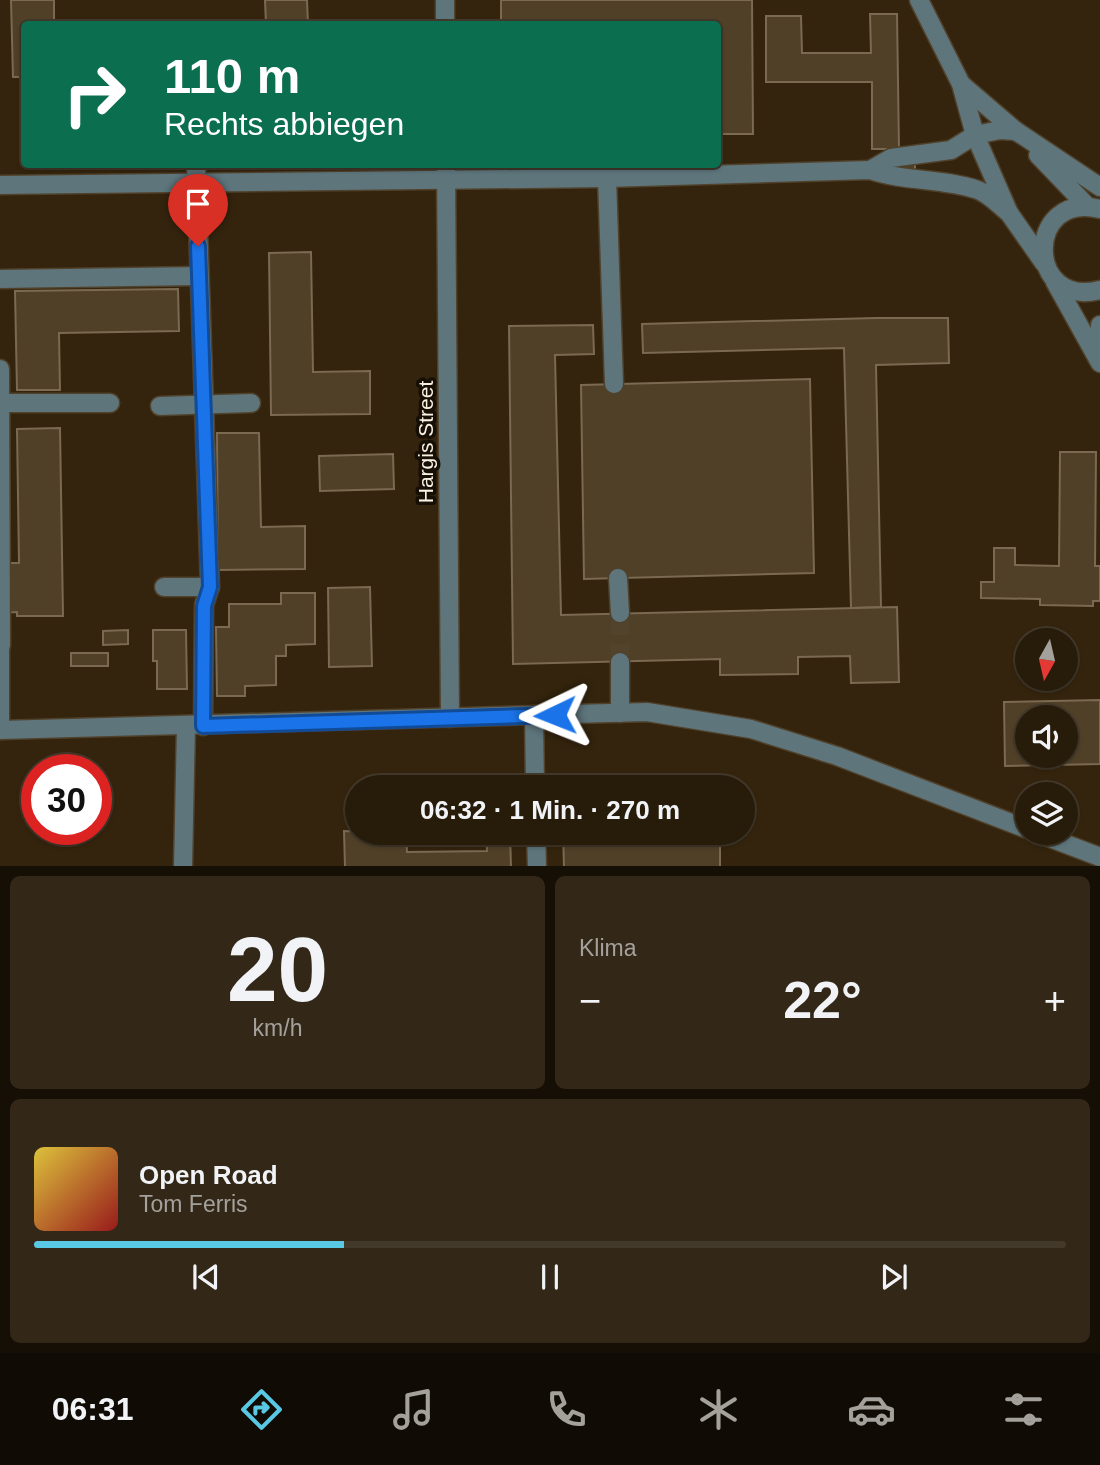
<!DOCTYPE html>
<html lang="de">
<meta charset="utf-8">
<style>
:root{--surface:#271b0a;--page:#332818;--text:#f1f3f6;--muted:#a4a19c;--line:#43392b;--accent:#59c8e4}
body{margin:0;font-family:Arial,sans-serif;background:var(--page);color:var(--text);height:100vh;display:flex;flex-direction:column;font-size:26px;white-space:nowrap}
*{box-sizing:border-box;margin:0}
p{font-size:23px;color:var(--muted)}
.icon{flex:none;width:38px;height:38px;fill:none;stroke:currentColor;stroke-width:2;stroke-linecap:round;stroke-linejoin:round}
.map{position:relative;height:866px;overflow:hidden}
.sheet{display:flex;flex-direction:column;gap:10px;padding:10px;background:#150f06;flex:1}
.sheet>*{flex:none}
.top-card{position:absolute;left:21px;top:21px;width:700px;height:147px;border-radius:7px;box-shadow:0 2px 5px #0004,0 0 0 2px var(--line);background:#0b6e4f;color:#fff;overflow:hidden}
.needle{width:46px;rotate:188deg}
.fabs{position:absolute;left:1015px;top:628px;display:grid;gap:14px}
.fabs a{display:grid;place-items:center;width:63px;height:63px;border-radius:50%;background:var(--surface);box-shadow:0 2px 5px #0004,0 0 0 2px var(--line);font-size:35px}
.speed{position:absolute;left:21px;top:754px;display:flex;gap:14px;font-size:35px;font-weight:700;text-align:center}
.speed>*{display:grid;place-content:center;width:91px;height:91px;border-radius:50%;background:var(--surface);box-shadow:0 2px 5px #0004,0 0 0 2px var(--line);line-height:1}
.speed .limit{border:10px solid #d22;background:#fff;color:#111}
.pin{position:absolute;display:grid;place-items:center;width:60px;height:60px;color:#fff;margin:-72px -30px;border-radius:50% 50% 50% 0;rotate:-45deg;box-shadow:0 0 7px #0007}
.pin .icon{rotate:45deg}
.me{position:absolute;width:77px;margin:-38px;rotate:268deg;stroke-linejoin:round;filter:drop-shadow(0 0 5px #0008)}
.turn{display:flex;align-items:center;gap:24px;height:147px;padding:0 28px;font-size:32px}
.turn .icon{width:91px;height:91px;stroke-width:2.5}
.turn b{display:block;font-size:49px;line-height:60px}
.big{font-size:52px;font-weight:600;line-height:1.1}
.sheet .card{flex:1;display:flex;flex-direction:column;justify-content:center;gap:10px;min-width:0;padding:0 24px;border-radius:10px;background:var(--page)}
.sheet .dial{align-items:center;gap:0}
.dial b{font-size:91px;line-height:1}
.song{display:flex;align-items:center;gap:21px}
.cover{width:84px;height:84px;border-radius:10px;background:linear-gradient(135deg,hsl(50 70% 55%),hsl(0 70% 35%))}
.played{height:7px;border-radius:4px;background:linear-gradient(90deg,var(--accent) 30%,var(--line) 30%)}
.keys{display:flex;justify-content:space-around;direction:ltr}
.heat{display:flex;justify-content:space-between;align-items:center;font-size:38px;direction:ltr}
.sheet .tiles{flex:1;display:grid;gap:10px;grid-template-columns:1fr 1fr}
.card:last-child{grid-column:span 2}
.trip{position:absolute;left:345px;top:775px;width:410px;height:70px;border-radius:35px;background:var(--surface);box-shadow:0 2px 5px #0004,0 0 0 2px var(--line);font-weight:600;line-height:70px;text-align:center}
.menu{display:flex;height:112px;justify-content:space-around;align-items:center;background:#100b04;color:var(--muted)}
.menu .icon{width:49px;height:49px}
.menu .active{color:var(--accent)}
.menu b{font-size:32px;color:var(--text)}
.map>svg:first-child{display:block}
.building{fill:#504028;stroke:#7b6951;stroke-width:2;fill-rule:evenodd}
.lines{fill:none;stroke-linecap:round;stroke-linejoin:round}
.minor-tunnel{stroke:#52432d;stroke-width:18;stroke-dasharray:18 9;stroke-linecap:butt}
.minor-casing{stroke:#50412b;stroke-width:21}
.minor{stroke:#5e757c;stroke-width:18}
.route-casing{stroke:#114b97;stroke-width:18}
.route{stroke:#1a73e8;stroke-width:12}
.labels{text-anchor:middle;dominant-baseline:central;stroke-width:7;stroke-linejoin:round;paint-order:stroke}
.street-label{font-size:21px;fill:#fbf1e3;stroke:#160f06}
</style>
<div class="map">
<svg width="1100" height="867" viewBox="0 0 1100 867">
<rect width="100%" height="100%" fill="#34240d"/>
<!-- building -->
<g class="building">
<path d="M11,0H54V24H24V77H13Z"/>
<path d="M265,0H307L308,24H266Z"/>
<path d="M501,0H752L753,134H718V24H705V23L501,24Z"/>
<path d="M870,14H897L899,149H872V82H766V16H801L802,53H871Z"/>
<path d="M915,161V175H900V162Z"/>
<path d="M311,252L313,372L370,371V414L271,415L269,253Z"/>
<path d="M178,289L179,331L59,333L60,390H17L15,291Z"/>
<path d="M876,318H948L949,363L876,365L881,607L851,608L844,348L643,353L642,324Z"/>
<path d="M593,325L594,354L555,355L561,615L897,607L899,682L851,683L850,656L798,657V674L720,675V659L513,664L509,326Z"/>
<path d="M810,379L814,573L584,579L581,385Z"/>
<path d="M60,428L63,616H17V612L0,613V563H19L17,429Z"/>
<path d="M217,433H259L261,527L305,526V569L218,570Z"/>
<path d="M1060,452H1096L1095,566H1100V601H1093V606L1040,605V599L981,598V582H994V548H1015V565L1059,566Z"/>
<path d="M393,454L394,489L320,491L319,456Z"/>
<path d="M370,587L372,666L329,667L328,588Z"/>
<path d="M281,593H315V644L286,645V656H276V685L245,686V696H217L216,627H229V604H281Z"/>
<path d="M128,630V644L103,645V631Z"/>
<path d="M153,630H186L187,689H157V661H153Z"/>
<rect x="71" y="653" width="37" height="13"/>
<path d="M1100,700V764L1005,766L1004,702ZM1027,718H1066V756H1027Z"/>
<path d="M344,831L406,833L407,852L487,851L486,833H510L511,867H345Z"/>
<path d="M563,833H594V835H720V867H564Z"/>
</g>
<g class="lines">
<!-- minor-tunnel -->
<path class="minor-tunnel" d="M620,662V613"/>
<defs>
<g id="minor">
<path d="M445,0V24"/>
<path d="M919,0L961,84L975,135L1009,213L1044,263"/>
<path d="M961,84L1017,132"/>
<path d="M1038,155L1087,206"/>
<path d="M196,164L210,587L204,605L203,726"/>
<path d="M446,164L450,718"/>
<path d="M870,170L891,158L951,150L975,135L1000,130L1016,131L1100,187"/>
<path d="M607,178L614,384"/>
<path d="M0,185L607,178L870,170C905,182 943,178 978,190C989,194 1000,206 1009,213"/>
<path d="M1100,209C1025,190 1025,309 1100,290"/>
<path d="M0,279L199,276"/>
<path d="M1055,282L1100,363"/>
<path d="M1099,359L1100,325"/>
<path d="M0,369L1,645"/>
<path d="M1,403H110"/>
<path d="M160,406L251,403"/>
<path d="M618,578L620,613"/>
<path d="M164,587H210"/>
<path d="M0,645V730"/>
<path d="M620,662V713"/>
<path d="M534,715L535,788"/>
<path d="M0,730L647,712L751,729L837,756L1027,829"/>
<path d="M536,833L537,867"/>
<path d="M1037,833L1100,857"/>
<path d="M183,867L186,726"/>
</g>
</defs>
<!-- minor casing -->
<use href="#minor" class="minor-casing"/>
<!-- minor -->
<use href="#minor" class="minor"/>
</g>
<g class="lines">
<defs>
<path id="route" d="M198,246L210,587L204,606L203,726L555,715"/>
</defs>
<!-- route casing -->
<use href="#route" class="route-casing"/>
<!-- route -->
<use href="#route" class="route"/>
</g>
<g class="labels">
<!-- street labels -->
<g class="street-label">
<text transform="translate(425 442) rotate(-90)">Hargis Street</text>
</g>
</g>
</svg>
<div class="fabs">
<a><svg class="needle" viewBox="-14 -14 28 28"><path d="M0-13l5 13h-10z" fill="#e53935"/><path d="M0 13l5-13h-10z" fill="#a4a19c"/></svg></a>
<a><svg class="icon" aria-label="sound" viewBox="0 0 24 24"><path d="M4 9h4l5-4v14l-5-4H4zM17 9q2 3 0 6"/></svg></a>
<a><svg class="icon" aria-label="layers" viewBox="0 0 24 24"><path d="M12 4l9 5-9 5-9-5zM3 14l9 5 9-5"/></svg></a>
</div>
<div class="speed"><div class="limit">30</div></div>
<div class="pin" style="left:198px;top:246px;background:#d93025"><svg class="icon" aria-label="arrive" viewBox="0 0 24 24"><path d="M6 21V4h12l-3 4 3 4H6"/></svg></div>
<svg class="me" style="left:555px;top:715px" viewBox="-20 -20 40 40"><path d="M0-17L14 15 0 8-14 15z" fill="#1a73e8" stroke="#fff" stroke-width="4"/></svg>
<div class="trip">06:32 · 1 Min. · 270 m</div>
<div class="top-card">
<div class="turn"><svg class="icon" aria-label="right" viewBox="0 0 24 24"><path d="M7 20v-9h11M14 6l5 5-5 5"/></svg><div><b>110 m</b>Rechts abbiegen</div></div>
</div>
</div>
<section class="sheet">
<div class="tiles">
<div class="card dial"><b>20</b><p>km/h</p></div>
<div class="card"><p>Klima</p>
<div class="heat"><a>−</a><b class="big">22°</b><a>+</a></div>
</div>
<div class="card">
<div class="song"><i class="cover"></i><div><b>Open Road</b><p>Tom Ferris</p></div></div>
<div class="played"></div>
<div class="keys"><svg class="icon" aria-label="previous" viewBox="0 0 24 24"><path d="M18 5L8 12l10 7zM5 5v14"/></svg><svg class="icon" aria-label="pause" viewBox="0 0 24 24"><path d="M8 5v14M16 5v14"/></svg><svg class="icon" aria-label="next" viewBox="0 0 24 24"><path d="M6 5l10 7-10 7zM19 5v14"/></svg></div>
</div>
</div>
</section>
<nav class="menu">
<b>06:31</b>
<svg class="icon active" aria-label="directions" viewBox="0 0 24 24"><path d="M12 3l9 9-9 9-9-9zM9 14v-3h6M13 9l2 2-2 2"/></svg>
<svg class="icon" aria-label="music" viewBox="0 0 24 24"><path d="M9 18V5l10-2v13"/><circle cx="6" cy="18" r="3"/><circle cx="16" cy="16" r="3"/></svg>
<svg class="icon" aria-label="phone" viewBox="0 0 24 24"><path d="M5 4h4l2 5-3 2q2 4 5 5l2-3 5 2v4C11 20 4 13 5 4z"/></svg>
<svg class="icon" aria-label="climate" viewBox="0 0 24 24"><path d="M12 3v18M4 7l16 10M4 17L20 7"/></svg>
<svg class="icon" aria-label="car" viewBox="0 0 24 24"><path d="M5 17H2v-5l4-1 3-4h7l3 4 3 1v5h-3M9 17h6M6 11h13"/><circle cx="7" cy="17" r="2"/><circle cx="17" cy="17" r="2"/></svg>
<svg class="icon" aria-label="filters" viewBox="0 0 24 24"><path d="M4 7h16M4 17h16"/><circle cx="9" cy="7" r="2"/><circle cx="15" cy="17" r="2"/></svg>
</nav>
